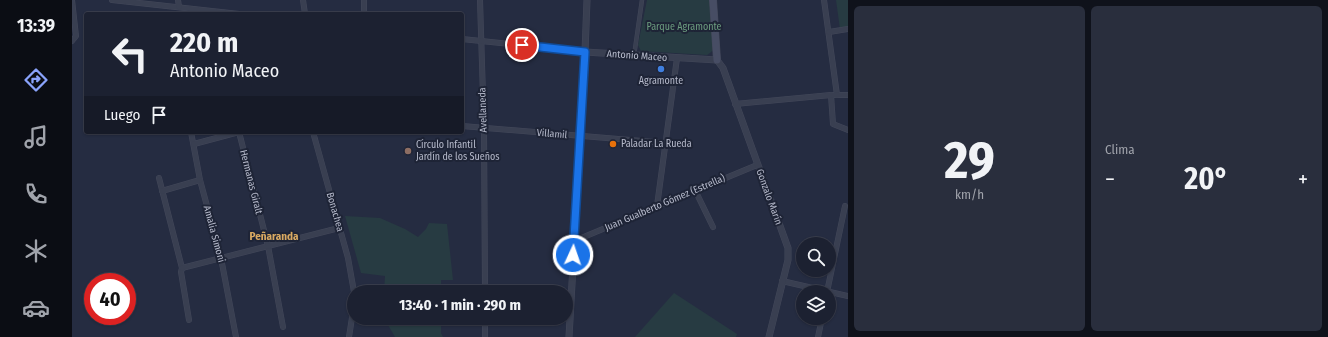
<!DOCTYPE html>
<html lang="es">
<meta charset="utf-8">
<style>
:root{--surface:#1c2131;--page:#292e3d;--text:#f1f3f6;--muted:#a0a3ab;--line:#3a3e4d;--accent:#8aa3fc}
body{margin:0;font-family:"Fira Sans Condensed",sans-serif;background:var(--page);color:var(--text);height:100vh;display:flex;flex-direction:column;font-size:15px;white-space:nowrap}
*{box-sizing:border-box;margin:0}
p{font-size:13px;color:var(--muted)}
.icon{flex:none;width:22px;height:22px;fill:none;stroke:currentColor;stroke-width:2;stroke-linecap:round;stroke-linejoin:round}
.map{position:relative;flex:1;overflow:hidden}
.panel{display:flex;flex-direction:column;gap:6px;padding:6px;background:#0f121b;width:480px}
.panel>*{flex:none}
.banner{position:absolute;left:12px;top:12px;width:380px;height:122px;border-radius:4px;box-shadow:0 1px 3px #0004,0 0 0 1px var(--line);background:#1c2131;color:var(--text);overflow:hidden}
.fabs{position:absolute;left:724px;top:237px;display:grid;gap:8px}
.fabs a{display:grid;place-items:center;width:40px;height:40px;border-radius:50%;background:var(--surface);box-shadow:0 1px 3px #0004,0 0 0 1px var(--line);font-size:20px}
.speed{position:absolute;left:12px;top:273px;display:flex;gap:8px;font-size:20px;font-weight:700;text-align:center}
.speed>*{display:grid;place-content:center;width:52px;height:52px;border-radius:50%;background:var(--surface);box-shadow:0 1px 3px #0004,0 0 0 1px var(--line);line-height:1}
.speed .limit{border:6px solid #d22;background:#fff;color:#111}
.pin{position:absolute;display:grid;place-items:center;width:34px;height:34px;color:#fff;margin:-17px;border:2px solid #fff;border-radius:50%;box-shadow:0 1px 4px #0007}
.me{position:absolute;width:44px;margin:-22px;rotate:3deg;stroke-linejoin:round;filter:drop-shadow(0 0 3px #0008)}
.turn{display:flex;align-items:center;gap:14px;height:84px;padding:0 20px;font-size:18px}
.turn .icon{width:52px;height:52px;stroke-width:2.5}
.turn b{display:block;font-size:28px;line-height:34px}
.then{display:flex;align-items:center;height:38px;padding:0 20px;background:#0003;gap:8px;font-size:15px}
.big{font-size:30px;font-weight:700;line-height:1.1}
.panel .widget{flex:1;display:flex;flex-direction:column;justify-content:center;gap:6px;min-width:0;padding:0 14px;border-radius:6px;background:var(--page)}
.panel .dial{align-items:center;gap:0}
.dial b{font-size:52px;line-height:1}
.heat{display:flex;justify-content:space-between;align-items:center;font-size:22px;direction:ltr}
.panel .tiles{flex:1;display:grid;gap:6px;grid-template-columns:repeat(2,1fr)}
.trip{position:absolute;left:275px;top:285px;width:226px;height:40px;border-radius:20px;background:var(--surface);box-shadow:0 1px 3px #0004,0 0 0 1px var(--line);font-weight:700;line-height:40px;text-align:center}
main{display:flex;flex:1;min-height:0}
.dock{display:flex;flex-direction:column;width:72px;justify-content:space-around;align-items:center;background:#0b0d14;color:var(--muted)}
.dock .icon{width:28px;height:28px}
.dock .current{color:var(--accent)}
.dock b{font-size:18px;color:var(--text)}
.map>svg:first-child{display:block}
.green{fill:#273b42}
.lines{fill:none;stroke-linecap:round;stroke-linejoin:round}
.pedestrian-casing{stroke:#43485a;stroke-width:4.5}
.minor-casing{stroke:#43485a;stroke-width:6}
.tertiary-casing{stroke:#43485a;stroke-width:7}
.secondary-casing{stroke:#43485a;stroke-width:8}
.pedestrian{stroke:#393f51;stroke-width:3.5}
.minor{stroke:#393f51;stroke-width:5}
.tertiary{stroke:#393f51;stroke-width:6}
.secondary{stroke:#474d64;stroke-width:7}
.route-casing{stroke:#114b97;stroke-width:10}
.route{stroke:#1a73e8;stroke-width:7}
.shop-dot{fill:#3f7fe0;stroke:#1e2436;stroke-width:1.5}
.food-dot{fill:#e8710a;stroke:#1e2436;stroke-width:1.5}
.education-dot{fill:#8d6e63;stroke:#1e2436;stroke-width:1.5}
.labels{text-anchor:middle;dominant-baseline:central;stroke-width:4;stroke-linejoin:round;paint-order:stroke}
.park-label{font-size:10px;fill:#6c9d7f;stroke:#1e2436}
.street-label{font-size:10px;fill:#b6bacb;stroke:#1e2436}
.poi-label{font-size:10px;fill:#b6bacb;stroke:#1e2436;text-anchor:start}
.neighbourhood-label{font-size:11px;font-weight:bold;fill:#daaa62;stroke:#1e2436}
</style>
<main>
<nav class="dock">
<b>13:39</b>
<svg class="icon current" aria-label="directions" viewBox="0 0 24 24"><path d="M12 3l9 9-9 9-9-9zM9 14v-3h6M13 9l2 2-2 2"/></svg>
<svg class="icon" aria-label="music" viewBox="0 0 24 24"><path d="M9 18V5l10-2v13"/><circle cx="6" cy="18" r="3"/><circle cx="16" cy="16" r="3"/></svg>
<svg class="icon" aria-label="phone" viewBox="0 0 24 24"><path d="M5 4h4l2 5-3 2q2 4 5 5l2-3 5 2v4C11 20 4 13 5 4z"/></svg>
<svg class="icon" aria-label="climate" viewBox="0 0 24 24"><path d="M12 3v18M4 7l16 10M4 17L20 7"/></svg>
<svg class="icon" aria-label="car" viewBox="0 0 24 24"><path d="M5 17H2v-5l4-1 3-4h7l3 4 3 1v5h-3M9 17h6M6 11h13"/><circle cx="7" cy="17" r="2"/><circle cx="17" cy="17" r="2"/></svg>
</nav>
<div class="map">
<svg width="776" height="337" viewBox="0 0 776 337">
<rect width="100%" height="100%" fill="#252c41"/>
<!-- green -->
<g class="green">
<path d="M575,0H638L641,50L638,53L635,55L569,51L566,45Z"/>
<path d="M764,0H776V27L768,29Z"/>
<path d="M273,216L308,218L333,229L346,237L354,229L357,223L375,224L381,280H369V292H312L313,276L289,273Z"/>
<path d="M602,293L665,334L664,337H563Z"/>
<path d="M312,318H369V333L371,337H323Z"/>
</g>
<g class="lines">
<defs>
<path id="pedestrian" d="M562,56L570,0"/>
<g id="minor">
<path d="M40,0L167,14"/>
<path d="M106,0L107,7"/>
<path d="M231,0L233,14"/>
<path d="M292,0V14"/>
<path d="M408,0L412,128L413,292"/>
<path d="M752,0L765,95"/>
<path d="M757,32L776,29"/>
<path d="M390,39L513,52"/>
<path d="M0,41L4,36L0,0"/>
<path d="M759,95L761,124L776,130"/>
<path d="M663,104L759,95H776"/>
<path d="M390,126L594,143"/>
<path d="M119,132L128,180L149,258L164,337"/>
<path d="M167,132L196,246L211,327"/>
<path d="M241,132L276,258L282,292"/>
<path d="M122,144L167,132"/>
<path d="M87,178L110,268L109,272L117,320"/>
<path d="M623,190L641,227"/>
<path d="M90,191L128,180"/>
<path d="M585,206L605,58"/>
<path d="M502,241L685,165"/>
<path d="M110,268L267,228"/>
<path d="M710,281L776,296"/>
<path d="M755,292L773,206"/>
<path d="M413,318V337"/>
<path d="M277,337L282,305"/>
<path d="M746,337L750,318"/>
</g>
<g id="tertiary">
<path d="M513,52L645,60L651,68L716,248V260L697,337"/>
<path d="M497,337L513,52L515,0"/>
</g>
<path id="secondary" d="M641,0L645,60"/>
</defs>
<!-- pedestrian casing -->
<use href="#pedestrian" class="pedestrian-casing"/>
<!-- minor casing -->
<use href="#minor" class="minor-casing"/>
<!-- tertiary casing -->
<use href="#tertiary" class="tertiary-casing"/>
<!-- secondary casing -->
<use href="#secondary" class="secondary-casing"/>
<!-- pedestrian -->
<use href="#pedestrian" class="pedestrian"/>
<!-- minor -->
<use href="#minor" class="minor"/>
<!-- tertiary -->
<use href="#tertiary" class="tertiary"/>
<!-- secondary -->
<use href="#secondary" class="secondary"/>
</g>
<g class="lines">
<defs>
<path id="route" d="M450,45L513,52L501,255"/>
</defs>
<!-- route casing -->
<use href="#route" class="route-casing"/>
<!-- route -->
<use href="#route" class="route"/>
</g>
<!-- markers -->
<circle class="shop-dot" cx="589" cy="69" r="4"/>
<circle class="food-dot" cx="541" cy="144" r="4"/>
<circle class="education-dot" cx="336" cy="151" r="4"/>
<g class="labels">
<!-- park labels -->
<g class="park-label">
<text x="612" y="27">Parque Agramonte</text>
</g>
<!-- street labels -->
<g class="street-label">
<text transform="translate(565 56) rotate(4)">Antonio Maceo</text>
<text transform="translate(411 110) rotate(-92)">Avellaneda</text>
<text transform="translate(480 134) rotate(5)">Villamil</text>
<text transform="translate(179 182) rotate(76)">Hermanas Giralt</text>
<text transform="translate(697 197) rotate(70)">Gonzalo Marín</text>
<text transform="translate(593 203) rotate(-23)">Juan Gualberto Gómez (Estrella)</text>
<text transform="translate(263 212) rotate(74)">Bonachea</text>
<text transform="translate(142 234) rotate(75)">Amalia Simoni</text>
</g>
<!-- poi labels -->
<g class="poi-label">
<text x="589" y="81" text-anchor="middle">Agramonte</text>
<text x="549" y="144">Paladar La Rueda</text>
<text x="344" y="145">Círculo Infantil<tspan x="344" dy="12">Jardín de los Sueños</tspan></text>
</g>
<!-- neighbourhood labels -->
<g class="neighbourhood-label">
<text x="202" y="236">Peñaranda</text>
</g>
</g>
</svg>
<div class="fabs">
<a><svg class="icon" aria-label="search" viewBox="0 0 24 24"><circle cx="10" cy="10" r="6"/><path d="M15 15l6 6"/></svg></a>
<a><svg class="icon" aria-label="layers" viewBox="0 0 24 24"><path d="M12 4l9 5-9 5-9-5zM3 14l9 5 9-5"/></svg></a>
</div>
<div class="speed"><div class="limit">40</div></div>
<div class="pin" style="left:450px;top:45px;background:#d93025"><svg class="icon" aria-label="arrive" viewBox="0 0 24 24"><path d="M6 21V4h12l-3 4 3 4H6"/></svg></div>
<svg class="me" style="left:501px;top:255px" viewBox="-20 -20 40 40"><circle r="17" fill="#1a73e8" stroke="#fff" stroke-width="3"/><path d="M0-11L8 9 0 5-8 9z" fill="#fff"/></svg>
<div class="trip">13:40 · 1 min · 290 m</div>
<div class="banner">
<div class="turn"><svg class="icon" aria-label="left" viewBox="0 0 24 24"><path d="M17 20v-9H6M10 6l-5 5 5 5"/></svg><div><b>220 m</b>Antonio Maceo</div></div>
<div class="then">Luego<svg class="icon" aria-label="arrive" viewBox="0 0 24 24"><path d="M6 21V4h12l-3 4 3 4H6"/></svg></div>
</div>
</div>
<section class="panel">
<div class="tiles">
<div class="widget dial"><b>29</b><p>km/h</p></div>
<div class="widget"><p>Clima</p>
<div class="heat"><a>−</a><b class="big">20°</b><a>+</a></div>
</div>
</div>
</section>
</main>
